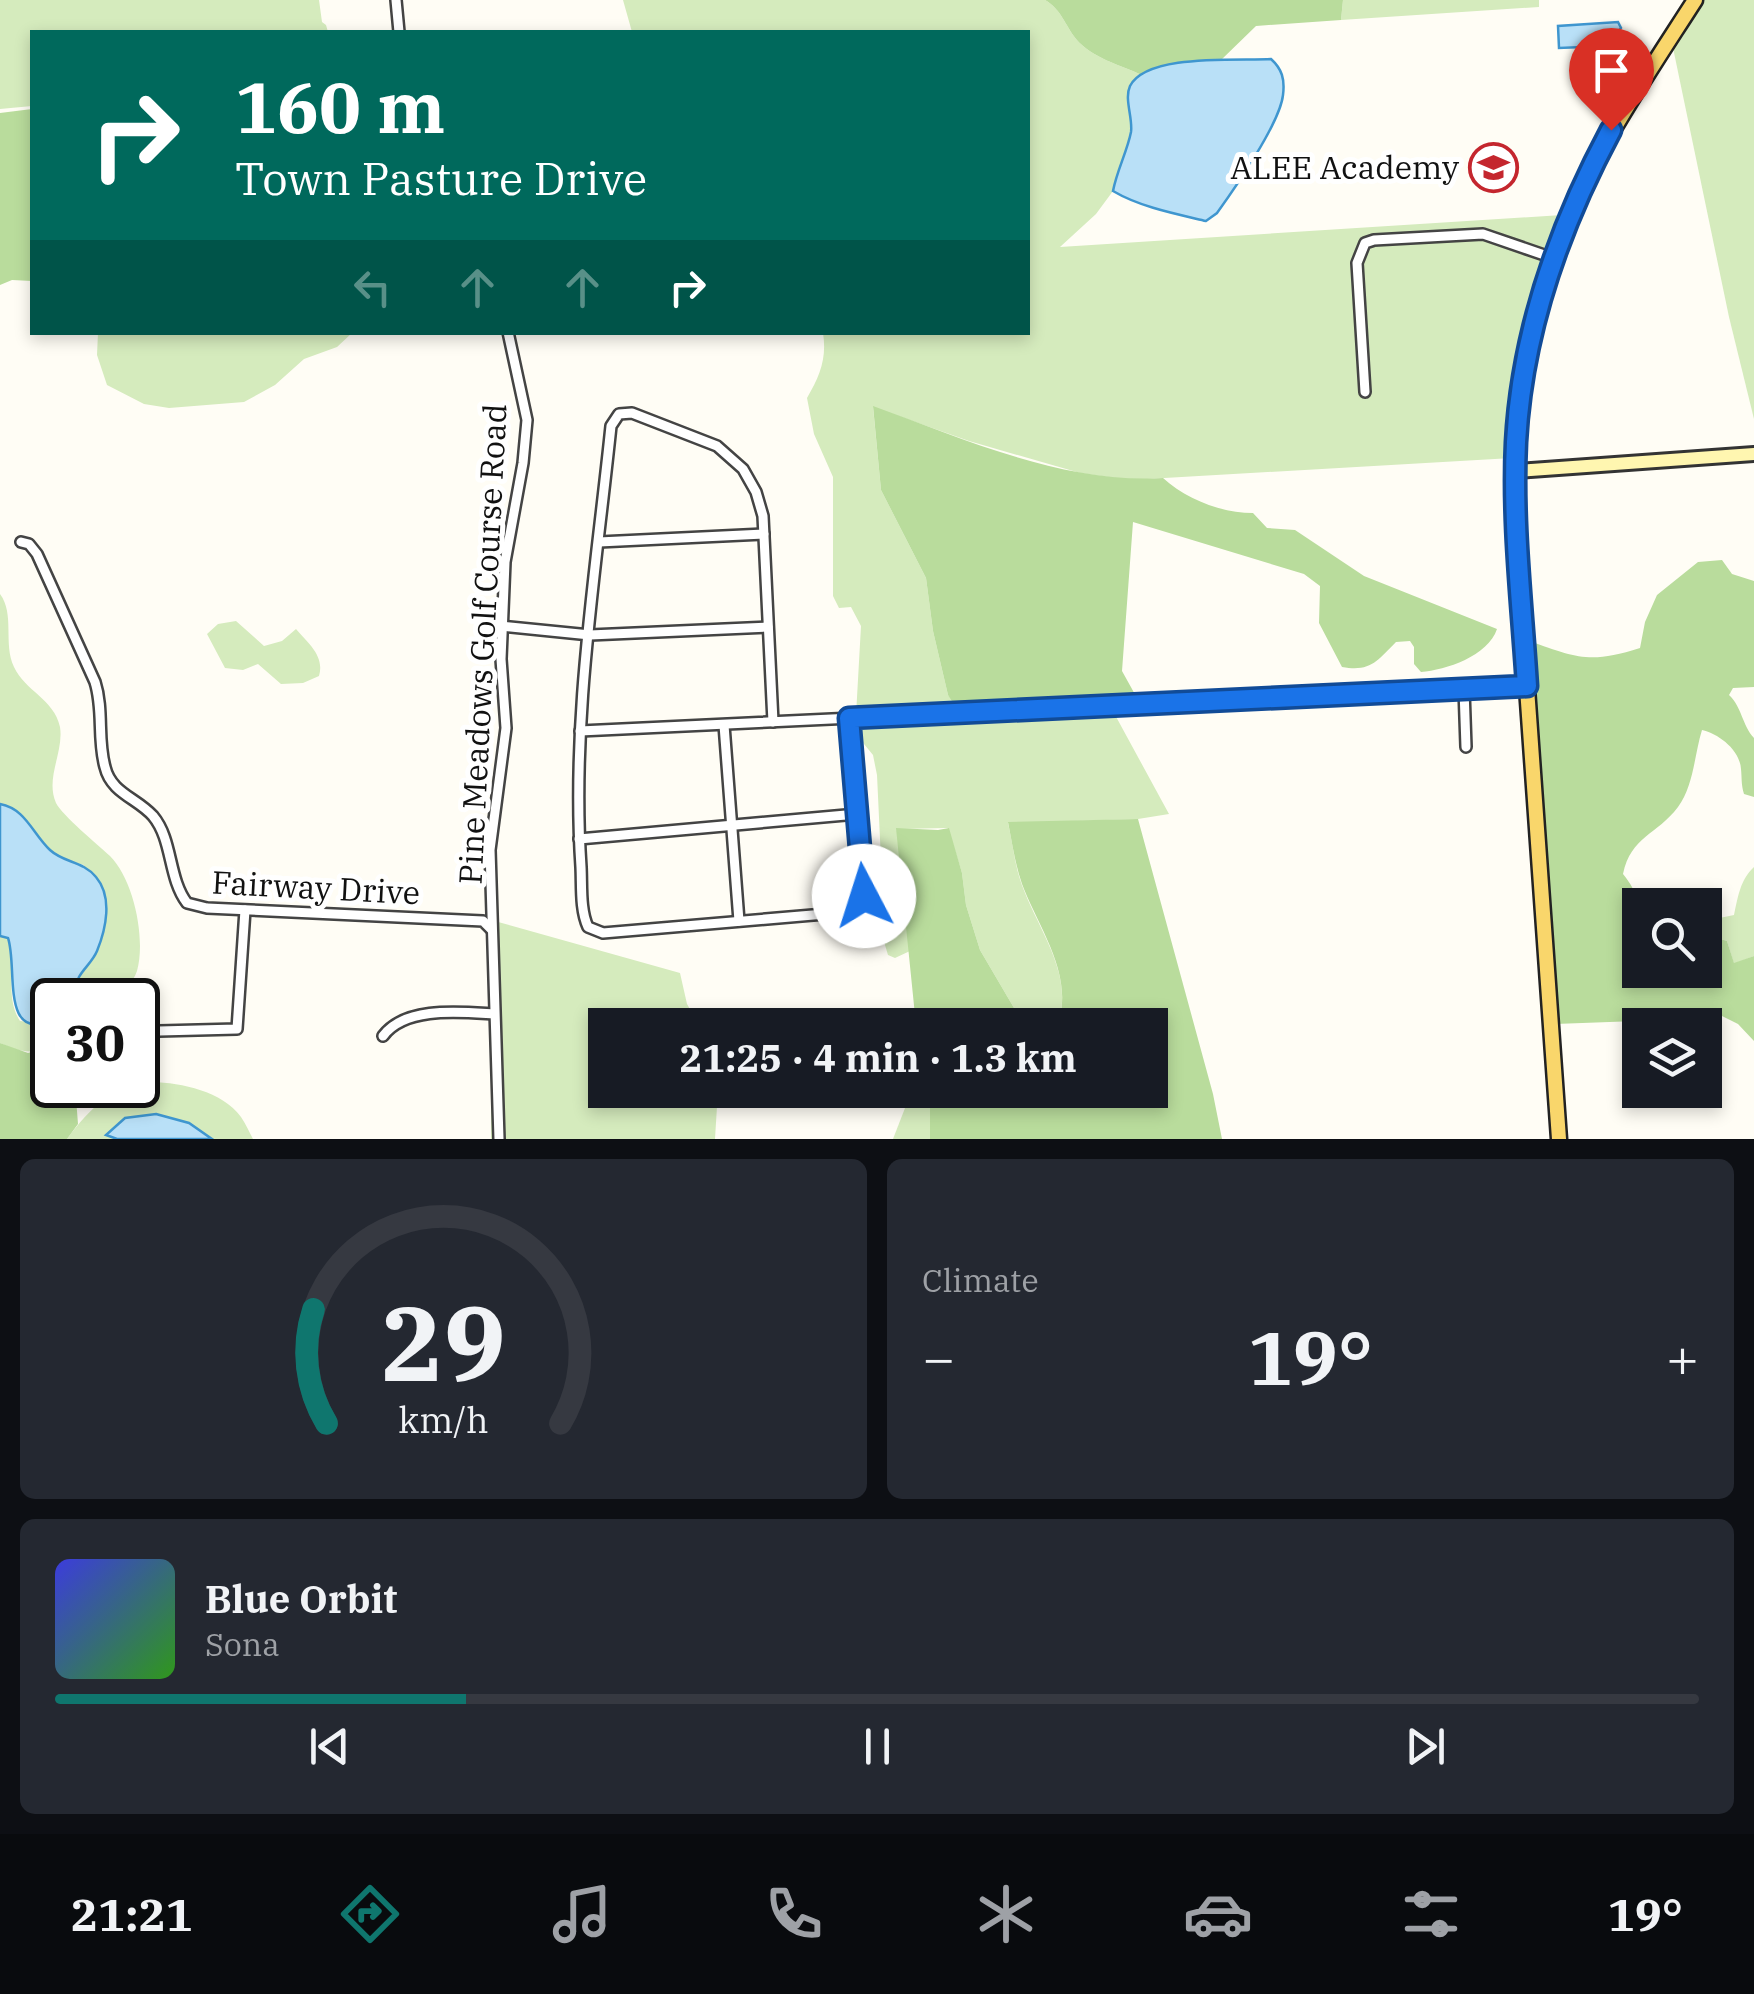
<!DOCTYPE html>
<meta charset="utf-8">
<style>
:root{--surface:#171b24;--page:#242831;--text:#f1f3f6;--muted:#9ea1a6;--line:#363941;--accent:#0f766e}
body{margin:0;font-family:"IBM Plex Serif",serif;background:var(--page);color:var(--text);height:100vh;display:flex;flex-direction:column;font-size:38px;white-space:nowrap}
*{box-sizing:border-box;margin:0}
p{font-size:32px;color:var(--muted)}
.icon{flex:none;width:55px;height:55px;fill:none;stroke:currentColor;stroke-width:2;stroke-linecap:round;stroke-linejoin:round}
.map{position:relative;height:1139px;overflow:hidden}
.details{display:flex;flex-direction:column;gap:20px;padding:20px;background:#0d0f14;flex:1}
.details>*{flex:none}
.hud{position:absolute;left:30px;top:30px;width:1000px;height:305px;border-radius:0px;box-shadow:0 5px 15px #0003;background:#00695c;color:#fff;overflow:hidden}
.tools{position:absolute;left:1622px;top:888px;display:grid;gap:20px}
.tools a{display:grid;place-items:center;width:100px;height:100px;border-radius:0px;background:var(--surface);box-shadow:0 5px 15px #0003;font-size:50px}
.speed{position:absolute;left:30px;top:978px;display:flex;gap:20px;font-size:50px;font-weight:700;text-align:center}
.speed>*{display:grid;place-content:center;width:130px;height:130px;border-radius:50%;background:var(--surface);box-shadow:0 5px 15px #0003;line-height:1}
.speed .limit{border:5px solid #111;border-radius:15px;background:#fff;color:#111}
.pin{position:absolute;display:grid;place-items:center;width:85px;height:85px;color:#fff;margin:-102px -42px;border-radius:50% 50% 50% 0;rotate:-45deg;box-shadow:0 0 10px #0007}
.pin .icon{rotate:45deg}
.me{position:absolute;width:110px;margin:-55px;rotate:355deg;stroke-linejoin:round;filter:drop-shadow(0 0 8px #0008)}
.turn{display:flex;align-items:center;gap:35px;height:210px;padding:0 40px;font-size:45px}
.turn .icon{width:130px;height:130px;stroke-width:2.5}
.turn b{display:block;font-size:70px;line-height:85px}
.lanes{display:flex;align-items:center;height:95px;padding:0 40px;background:#0003;justify-content:center;gap:50px;direction:ltr}
.lanes .off{opacity:.35}
.big{font-size:75px;font-weight:700;line-height:1.1}
.details .widget{flex:1;display:flex;flex-direction:column;justify-content:center;gap:15px;min-width:0;padding:0 35px;border-radius:15px;background:var(--page)}
.details .dial{align-items:center;gap:0}
.dial svg{height:260px;overflow:visible;fill:none;stroke:var(--line);stroke-width:7;stroke-linecap:round;text-anchor:middle}
.dial text{fill:var(--text);stroke:none}
.song{display:flex;align-items:center;gap:30px}
.cover{width:120px;height:120px;border-radius:15px;background:linear-gradient(135deg,hsl(240 70% 55%),hsl(110 70% 35%))}
.played{height:10px;border-radius:5px;background:linear-gradient(90deg,var(--accent) 25%,var(--line) 25%)}
.keys{display:flex;justify-content:space-around;direction:ltr}
.heat{display:flex;justify-content:space-between;align-items:center;font-size:55px;direction:ltr}
.details .tiles{flex:1;display:grid;gap:20px;grid-template-columns:1fr 1fr}
.widget:last-child{grid-column:span 2}
.trip{position:absolute;left:588px;top:1008px;width:580px;height:100px;border-radius:0px;background:var(--surface);box-shadow:0 5px 15px #0003;font-weight:700;line-height:100px;text-align:center}
.tabs{display:flex;height:160px;justify-content:space-around;align-items:center;background:#090b0e;color:var(--muted)}
.tabs .icon{width:70px;height:70px}
.tabs .current{color:var(--accent)}
.tabs b{font-size:45px;color:var(--text)}
.map>svg:first-child{display:block}
.green{fill:#d5ebbd}
.forest{fill:#b9dc9c}
.water{fill:#b9e0f7;stroke:#3f96cf;stroke-width:2.5}
.lines{fill:none;stroke-linecap:round;stroke-linejoin:round}
.street-casing{stroke:#444;stroke-width:14}
.secondary-casing{stroke:#333;stroke-width:18}
.primary-casing{stroke:#222;stroke-width:19}
.street{stroke:#fff;stroke-width:9}
.secondary{stroke:#fff6b0;stroke-width:12}
.primary{stroke:#f9d66b;stroke-width:14}
.route-casing{stroke:#114b97;stroke-width:25}
.route{stroke:#1a73e8;stroke-width:18}
.labels{text-anchor:middle;dominant-baseline:central;stroke-width:10;stroke-linejoin:round;paint-order:stroke}
.poi-label{font-size:32px;fill:#111;stroke:#fff;text-anchor:end}
.street-label{font-size:32px;fill:#111;stroke:#fff}
</style>
<div class="map">
<svg width="1754" height="1139" viewBox="0 0 1754 1139">
<rect width="100%" height="100%" fill="#fffdf5"/>
<!-- green -->
<g class="green">
<path d="M0,0H319L322,22L326,25L328,32H32V106L0,109Z"/>
<path d="M623,0H1045C1061,9 1065,25 1076,39C1092,58 1120,65 1142,75L1131,85V131L1113,191L1096,214L1060,247L1562,215L1512,458L1130,480L1080,473L969,441L873,407L881,490L926,578L933,631L948,695L971,717L1114,713L1169,814L1138,819L1008,823C1012,840 1014,859 1019,876C1033,924 1077,973 1057,1025H1024L980,950L966,905L962,873L948,828L897,829L910,951L895,958L888,955L885,945L877,775L873,755L855,733L861,626L851,607L839,608L833,596V477L814,434L807,398C820,376 827,358 823,333L1028,332V32H632Z"/>
<path d="M1343,0H1539V7L1341,20Z"/>
<path d="M1700,0H1754V419L1729,317L1672,43Z"/>
<path d="M98,333H352L337,347L304,359L275,385L244,402L169,408L144,404L107,385L97,355Z"/>
<path d="M0,594C15,614 3,644 14,667C25,691 54,699 60,727C64,752 45,778 56,803C62,815 98,845 110,856C134,880 146,939 137,971C133,984 121,991 112,1000H73L80,977L96,954L84,865C64,860 48,853 35,836C22,820 24,809 0,804Z"/>
<path d="M236,621L264,646L282,641L296,629C308,643 325,656 319,676L303,683L281,684L258,664L243,670L225,668L207,634L218,624Z"/>
<path d="M1754,867V956L1734,964L1727,941L1705,934V921L1734,915C1738,897 1740,880 1754,867Z"/>
<path d="M491,920L680,973L687,1004L699,1025H605V1090H718L715,1139H491Z"/>
<path d="M0,936L8,937C17,964 4,997 20,1021L48,1024L52,1021V1046C33,1055 19,1052 0,1043Z"/>
<path d="M152,1082C182,1083 222,1091 241,1117C246,1124 249,1132 253,1139H212L189,1123L107,1135L117,1139H67C91,1107 113,1085 152,1082Z"/>
<path d="M912,1090H930L931,1093L930,1139H893Z"/>
</g>
<!-- forest -->
<g class="forest">
<path d="M1045,0H1343L1341,20L1256,26L1220,61C1193,60 1166,62 1142,75C1120,65 1092,58 1076,39C1065,25 1061,9 1045,0Z"/>
<path d="M32,109V281L12,280L0,285V113Z"/>
<path d="M873,406C964,439 1064,484 1163,478C1186,499 1221,513 1253,513L1267,528L1295,530L1364,576L1497,629C1488,656 1446,670 1421,672L1414,664V647L1410,641L1396,642C1377,661 1371,672 1342,667L1319,623L1320,586L1304,574L1133,522L1122,671L1137,698L1135,706L1097,715L963,718L948,695L933,631L926,578L881,490Z"/>
<path d="M1722,560L1732,574L1754,581V687L1733,688L1729,695C1742,707 1742,725 1754,738V797L1744,794C1741,784 1742,779 1741,769C1740,750 1719,734 1702,730C1694,756 1694,785 1678,807C1657,835 1631,836 1623,874C1649,906 1640,930 1640,970H1705V934L1727,941L1734,963L1754,956V1041L1738,1024L1714,1012L1694,1011L1637,1021L1555,1024L1529,641C1577,658 1590,664 1640,648L1645,622L1657,595L1698,562Z"/>
<path d="M1138,819L1213,1094L1222,1139H930V1090H1150V1025H1057C1076,977 1038,927 1022,884C1015,864 1012,842 1008,822Z"/>
<path d="M896,828L938,830L949,828L962,873L966,905L980,950L1024,1025H916Z"/>
<path d="M0,1043L28,1053L52,1046V1085H75L78,1124L67,1139H0Z"/>
</g>
<!-- water -->
<g class="water">
<path d="M1618,22L1621,28L1608,46L1559,48L1558,26Z"/>
<path d="M1271,59C1282,69 1285,79 1283,95C1280,123 1235,188 1217,213L1206,221C1176,214 1140,207 1113,191C1117,170 1127,152 1131,132C1133,118 1124,99 1130,86C1147,53 1239,61 1271,59Z"/>
<path d="M0,804C26,809 32,833 50,850C64,863 83,861 96,877C113,897 106,929 97,951C93,961 84,968 79,977C76,984 75,993 73,1000H52V1021C0,1042 18,967 8,938L0,936Z"/>
<path d="M156,1114L189,1123L212,1139H117L106,1135L125,1118Z"/>
</g>
<g class="lines">
<defs>
<g id="street">
<path d="M396,0L399,32"/>
<path d="M1365,392L1357,263L1365,243L1374,240L1483,234L1553,258"/>
<path d="M21,542L29,544L37,554L95,682C104,710 97,739 105,767C111,793 137,798 153,816C173,840 168,878 187,903L207,908L483,921L491,929"/>
<path d="M599,542L764,534"/>
<path d="M501,626L590,635L768,627"/>
<path d="M1464,689L1466,747"/>
<path d="M773,722L763,516L756,492L743,469L717,446L632,413L619,414L611,426C596,572 571,720 581,867C582,886 580,910 588,927L603,933L848,912L858,907L864,893L849,718"/>
<path d="M724,725L739,921"/>
<path d="M580,731L1527,686"/>
<path d="M579,839L857,814"/>
<path d="M159,1031L237,1029L245,910"/>
<path d="M383,1036C405,1006 460,1012 494,1014"/>
<path d="M499,1139L490,850L506,728L501,659L505,562L523,463L527,420L508,332"/>
</g>
<path id="secondary" d="M1516,471L1754,454"/>
<path id="primary" d="M1559,1139C1549,998 1539,857 1529,716C1519,572 1501,428 1543,287C1574,180 1636,92 1695,0"/>
</defs>
<!-- street casing -->
<use href="#street" class="street-casing"/>
<!-- secondary casing -->
<use href="#secondary" class="secondary-casing"/>
<!-- primary casing -->
<use href="#primary" class="primary-casing"/>
<!-- street -->
<use href="#street" class="street"/>
<!-- secondary -->
<use href="#secondary" class="secondary"/>
<!-- primary -->
<use href="#primary" class="primary"/>
</g>
<g class="lines">
<defs>
<path id="route" d="M864,896L849,718L1527,686C1522,605 1512,523 1516,442C1522,330 1559,227 1611,130"/>
</defs>
<!-- route casing -->
<use href="#route" class="route-casing"/>
<!-- route -->
<use href="#route" class="route"/>
</g>
<!-- icons -->
<defs>
<symbol id="school-ring" viewBox="-11 -11 22 22"><circle r="9.5" fill="#fff" stroke="#c4262e" stroke-width="1.5"/><path d="M0-5L7-2L0 1L-7-2ZM-4 1L0 2.5L4 1V4Q0 6-4 4Z" fill="#c4262e"/></symbol>
</defs>
<g fill-rule="evenodd">
<use href="#school-ring" x="1466" y="140" width="55" height="55"/>
</g>
<g class="labels">
<!-- poi labels -->
<g class="poi-label">
<text x="1459" y="167">ALEE Academy</text>
</g>
<!-- street labels -->
<g class="street-label">
<text transform="translate(482 644) rotate(-87)">Pine Meadows Golf Course Road</text>
<text transform="translate(316 887) rotate(3)">Fairway Drive</text>
</g>
</g>
</svg>
<div class="tools">
<a><svg class="icon" aria-label="search" viewBox="0 0 24 24"><circle cx="10" cy="10" r="6"/><path d="M15 15l6 6"/></svg></a>
<a><svg class="icon" aria-label="layers" viewBox="0 0 24 24"><path d="M12 4l9 5-9 5-9-5zM3 14l9 5 9-5"/></svg></a>
</div>
<div class="speed"><div class="limit">30</div></div>
<div class="pin" style="left:1611px;top:130px;background:#d93025"><svg class="icon" aria-label="arrive" viewBox="0 0 24 24"><path d="M6 21V4h12l-3 4 3 4H6"/></svg></div>
<svg class="me" style="left:864px;top:896px" viewBox="-20 -20 40 40"><circle r="19" fill="#fff"/><path d="M0-13L10 11 0 6-10 11z" fill="#1a73e8"/></svg>
<div class="trip">21:25 · 4 min · 1.3 km</div>
<div class="hud">
<div class="turn"><svg class="icon" aria-label="right" viewBox="0 0 24 24"><path d="M7 20v-9h11M14 6l5 5-5 5"/></svg><div><b>160 m</b>Town Pasture Drive</div></div>
<div class="lanes"><svg class="icon off" aria-label="left" viewBox="0 0 24 24"><path d="M17 20v-9H6M10 6l-5 5 5 5"/></svg><svg class="icon off" aria-label="ahead" viewBox="0 0 24 24"><path d="M12 20V5M6 11l6-6 6 6"/></svg><svg class="icon off" aria-label="ahead" viewBox="0 0 24 24"><path d="M12 20V5M6 11l6-6 6 6"/></svg><svg class="icon" aria-label="right" viewBox="0 0 24 24"><path d="M7 20v-9h11M14 6l5 5-5 5"/></svg></div>
</div>
</div>
<section class="details">
<div class="tiles">
<div class="widget dial"><svg viewBox="0 0 100 80">
<path d="M14 69A42 42 0 1 1 86 69"/>
<path d="M14 69A42 42 0 0 1 10 34" stroke="#0f766e"/>
<text x="50" y="56" font-size="32" font-weight="700">29</text>
<text x="50" y="72" font-size="11">km/h</text>
</svg></div>
<div class="widget"><p>Climate</p>
<div class="heat"><a>−</a><b class="big">19°</b><a>+</a></div>
</div>
<div class="widget">
<div class="song"><i class="cover"></i><div><b>Blue Orbit</b><p>Sona</p></div></div>
<div class="played"></div>
<div class="keys"><svg class="icon" aria-label="previous" viewBox="0 0 24 24"><path d="M18 5L8 12l10 7zM5 5v14"/></svg><svg class="icon" aria-label="pause" viewBox="0 0 24 24"><path d="M8 5v14M16 5v14"/></svg><svg class="icon" aria-label="next" viewBox="0 0 24 24"><path d="M6 5l10 7-10 7zM19 5v14"/></svg></div>
</div>
</div>
</section>
<nav class="tabs">
<b>21:21</b>
<svg class="icon current" aria-label="directions" viewBox="0 0 24 24"><path d="M12 3l9 9-9 9-9-9zM9 14v-3h6M13 9l2 2-2 2"/></svg>
<svg class="icon" aria-label="music" viewBox="0 0 24 24"><path d="M9 18V5l10-2v13"/><circle cx="6" cy="18" r="3"/><circle cx="16" cy="16" r="3"/></svg>
<svg class="icon" aria-label="phone" viewBox="0 0 24 24"><path d="M5 4h4l2 5-3 2q2 4 5 5l2-3 5 2v4C11 20 4 13 5 4z"/></svg>
<svg class="icon" aria-label="climate" viewBox="0 0 24 24"><path d="M12 3v18M4 7l16 10M4 17L20 7"/></svg>
<svg class="icon" aria-label="car" viewBox="0 0 24 24"><path d="M5 17H2v-5l4-1 3-4h7l3 4 3 1v5h-3M9 17h6M6 11h13"/><circle cx="7" cy="17" r="2"/><circle cx="17" cy="17" r="2"/></svg>
<svg class="icon" aria-label="filters" viewBox="0 0 24 24"><path d="M4 7h16M4 17h16"/><circle cx="9" cy="7" r="2"/><circle cx="15" cy="17" r="2"/></svg>
<b>19°</b>
</nav>
